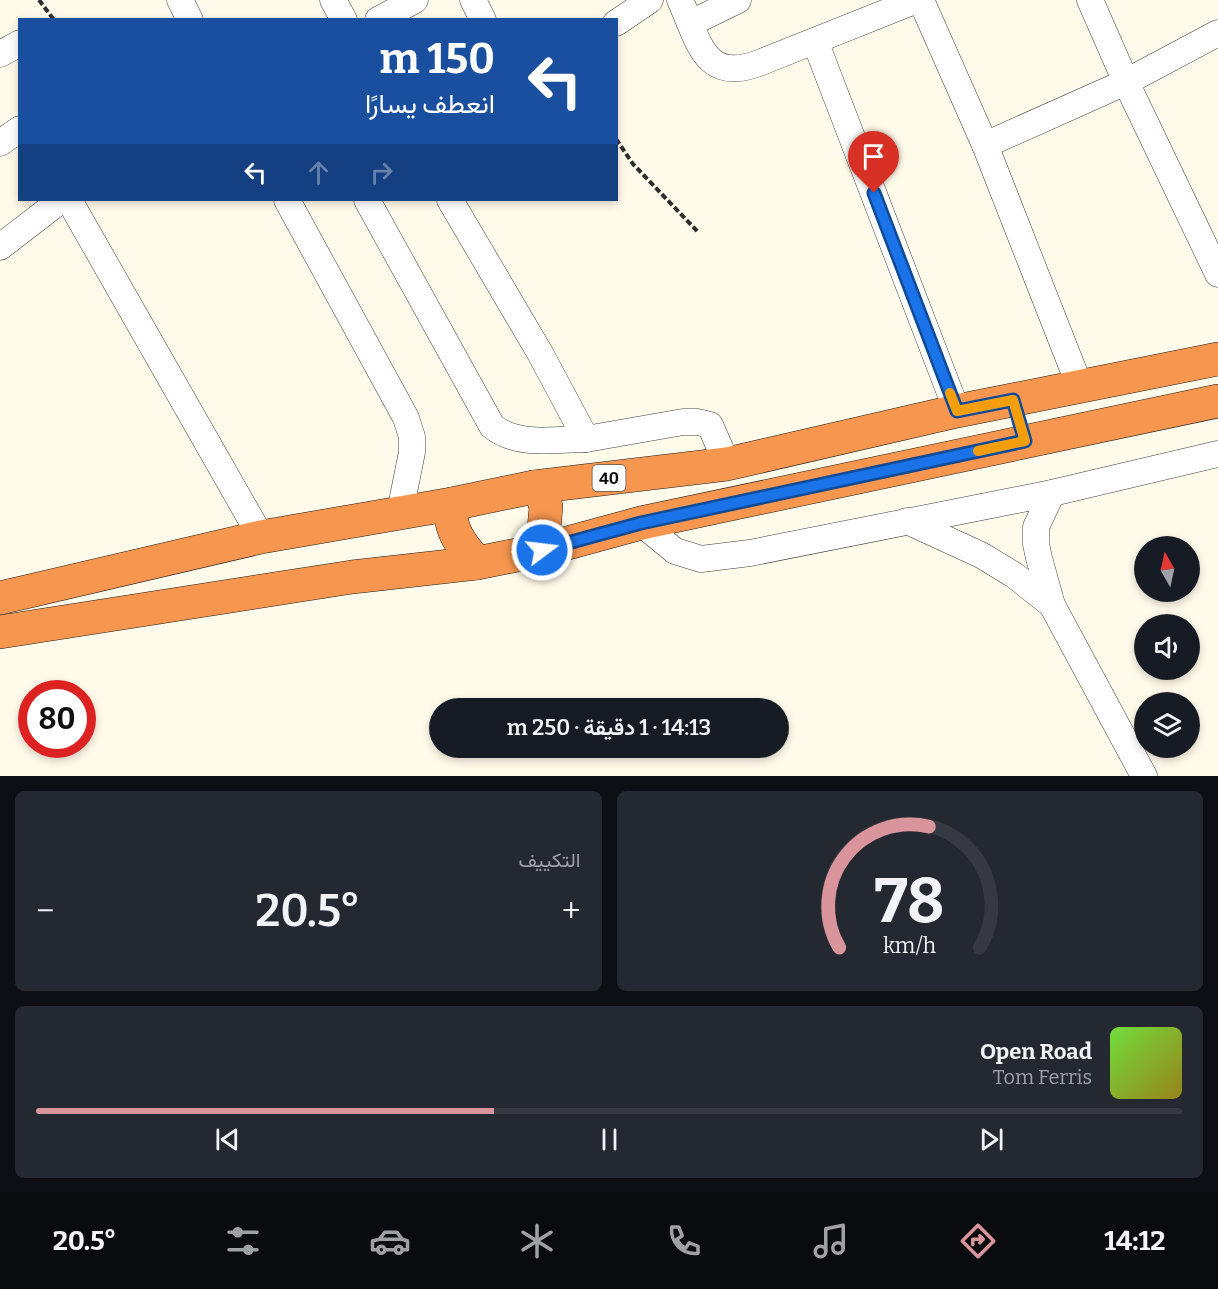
<!DOCTYPE html>
<html lang="ar">
<meta charset="utf-8">
<style>
:root{--surface:#171b24;--page:#242831;--text:#f1f3f6;--muted:#9ea1a6;--line:#363941;--accent:#da949c}
body{margin:0;font-family:Bitter,Vazirmatn,serif;background:var(--page);color:var(--text);direction:rtl;height:100vh;display:flex;flex-direction:column;font-size:22px;white-space:nowrap}
*{box-sizing:border-box;margin:0}
p{font-size:20px;color:var(--muted)}
.icon{flex:none;width:33px;height:33px;fill:none;stroke:currentColor;stroke-width:2;stroke-linecap:round;stroke-linejoin:round}
.map{position:relative;height:776px;overflow:hidden;direction:ltr}
.sheet{display:flex;flex-direction:column;gap:15px;padding:15px;background:#0d0f14;flex:1}
.sheet>*{flex:none}
.guide{position:absolute;left:18px;top:18px;width:600px;height:183px;border-radius:0px;box-shadow:0 3px 9px #0003;direction:rtl;background:#1a4fa0;color:#fff;overflow:hidden}
.needle{width:39px;rotate:351deg}
.tools{position:absolute;left:1134px;top:536px;display:grid;gap:12px}
.tools a{display:grid;place-items:center;width:66px;height:66px;border-radius:50%;background:var(--surface);box-shadow:0 3px 9px #0003;font-size:30px}
.speed{position:absolute;left:18px;top:680px;display:flex;gap:12px;font-size:30px;font-weight:700;text-align:center}
.speed>*{display:grid;place-content:center;width:78px;height:78px;border-radius:50%;background:var(--surface);box-shadow:0 3px 9px #0003;line-height:1}
.speed .limit{border:9px solid #d22;background:#fff;color:#111}
.pin{position:absolute;display:grid;place-items:center;width:51px;height:51px;color:#fff;margin:-62px -26px;border-radius:50% 50% 50% 0;rotate:-45deg;box-shadow:0 0 6px #0007}
.pin .icon{rotate:45deg}
.me{position:absolute;width:66px;margin:-33px;rotate:75deg;stroke-linejoin:round;filter:drop-shadow(0 0 4px #0008)}
.turn{display:flex;align-items:center;gap:21px;height:126px;padding:0 24px;font-size:27px}
.turn .icon{width:78px;height:78px;stroke-width:2.5}
.turn b{display:block;font-size:42px;line-height:51px}
.lanes{display:flex;align-items:center;height:57px;padding:0 24px;background:#0003;justify-content:center;gap:30px;direction:ltr}
.lanes .off{opacity:.35}
.big{font-size:45px;font-weight:600;line-height:1.1}
.sheet .card{flex:1;display:flex;flex-direction:column;justify-content:center;gap:9px;min-width:0;padding:0 21px;border-radius:9px;background:var(--page)}
.sheet .dial{align-items:center;gap:0}
.dial svg{height:156px;overflow:visible;fill:none;stroke:var(--line);stroke-width:7;stroke-linecap:round;text-anchor:middle}
.dial text{fill:var(--text);stroke:none}
.song{display:flex;align-items:center;gap:18px}
.cover{width:72px;height:72px;border-radius:9px;background:linear-gradient(135deg,hsl(100 70% 55%),hsl(50 70% 35%))}
.played{height:6px;border-radius:3px;background:linear-gradient(90deg,var(--accent) 40%,var(--line) 40%)}
.keys{display:flex;justify-content:space-around;direction:ltr}
.heat{display:flex;justify-content:space-between;align-items:center;font-size:33px;direction:ltr}
.sheet .tiles{flex:1;display:grid;gap:15px;grid-template-columns:1fr 1fr}
.card:last-child{grid-column:span 2}
.trip{position:absolute;left:429px;top:698px;width:360px;height:60px;border-radius:30px;background:var(--surface);box-shadow:0 3px 9px #0003;font-weight:600;line-height:60px;text-align:center;direction:rtl}
.dock{display:flex;height:96px;justify-content:space-around;align-items:center;background:#090b0e;color:var(--muted)}
.dock .icon{width:42px;height:42px}
.dock .current{color:var(--accent)}
.dock b{font-size:27px;color:var(--text)}
.map>svg:first-child{display:block}
.lines{fill:none;stroke-linecap:round;stroke-linejoin:round}
.street-casing{stroke:#3e3e3e;stroke-width:27}
.highway-casing{stroke:#1c1c1c;stroke-width:34}
.path{stroke:#2d2d2d;stroke-width:4;stroke-dasharray:6 3;stroke-linecap:butt}
.street{stroke:#fff;stroke-width:26}
.highway{stroke:#f7964f;stroke-width:33}
.route-casing{stroke:#114b97;stroke-width:15}
.route{stroke:#1a73e8;stroke-width:10}
.slow{stroke:#f59e0b;stroke-width:10}
.labels{text-anchor:middle;dominant-baseline:central;stroke-width:6;stroke-linejoin:round;paint-order:stroke}
.shield{fill:#fff;stroke:#545454;stroke-width:1.5}
.shield-label{font-size:16px;font-weight:bold;fill:#0b0b0b}
</style>
<div class="map">
<svg width="1218" height="776" viewBox="0 0 1218 776">
<rect width="100%" height="100%" fill="#fffae9"/>
<g class="lines">
<defs>
<g id="street">
<path d="M180,0L190,20"/>
<path d="M333,0L344,20"/>
<path d="M473,0L483,20"/>
<path d="M680,0C699,41 704,84 759,63L917,0"/>
<path d="M921,0L985,145L1080,387"/>
<path d="M1090,0L1126,82L1218,274"/>
<path d="M378,20L415,0"/>
<path d="M616,23L650,0"/>
<path d="M691,23L738,0"/>
<path d="M815,41L957,411"/>
<path d="M0,54L20,43"/>
<path d="M0,143L20,129"/>
<path d="M985,145L1126,82L1218,33"/>
<path d="M69,200L261,537"/>
<path d="M287,200L406,418L412,437V452L400,512"/>
<path d="M367,200L492,426C517,447 555,439 586,439"/>
<path d="M450,200L540,353L586,439L683,422H698L710,425L727,464"/>
<path d="M0,247L61,200"/>
<path d="M1052,493L1036,527V544L1039,558L1052,605L1144,776"/>
<path d="M907,521L981,555L1014,575L1052,605"/>
<path d="M641,523L675,551L701,559L750,553L1052,493L1218,454"/>
</g>
<g id="highway">
<path d="M534,487L540,489L546,507L542,550"/>
<path d="M452,504C447,528 462,546 477,563"/>
<path d="M0,598L261,537L452,504L534,487L727,464L957,411L1218,359"/>
<path d="M0,632L352,577L477,563L542,550L641,523L1218,401"/>
</g>
</defs>
<!-- street casing -->
<use href="#street" class="street-casing"/>
<!-- highway casing -->
<use href="#highway" class="highway-casing"/>
<!-- path -->
<g class="path">
<path d="M39,0L54,20"/>
<path d="M616,139L633,164L698,232"/>
</g>
<!-- street -->
<use href="#street" class="street"/>
<!-- highway -->
<use href="#highway" class="highway"/>
</g>
<g class="lines">
<defs>
<path id="route" d="M542,550L641,523L1025,441L1013,400L957,411L874,193"/>
</defs>
<!-- route casing -->
<use href="#route" class="route-casing"/>
<!-- route -->
<use href="#route" class="route"/>
<!-- slow -->
<path class="slow" d="M950,393L957,411L1013,400L1025,441L978,451"/>
</g>
<g class="labels">
<!-- shield labels -->
<rect class="shield" x="592.5" y="465" width="33" height="26" rx="4.5"/>
<g class="shield-label">
<text x="609" y="478">40</text>
</g>
</g>
</svg>
<div class="tools">
<a><svg class="needle" viewBox="-14 -14 28 28"><path d="M0-13l5 13h-10z" fill="#e53935"/><path d="M0 13l5-13h-10z" fill="#9ea1a6"/></svg></a>
<a><svg class="icon" aria-label="sound" viewBox="0 0 24 24"><path d="M4 9h4l5-4v14l-5-4H4zM17 9q2 3 0 6"/></svg></a>
<a><svg class="icon" aria-label="layers" viewBox="0 0 24 24"><path d="M12 4l9 5-9 5-9-5zM3 14l9 5 9-5"/></svg></a>
</div>
<div class="speed"><div class="limit">80</div></div>
<div class="pin" style="left:874px;top:193px;background:#d93025"><svg class="icon" aria-label="arrive" viewBox="0 0 24 24"><path d="M6 21V4h12l-3 4 3 4H6"/></svg></div>
<svg class="me" style="left:542px;top:550px" viewBox="-20 -20 40 40"><circle r="17" fill="#1a73e8" stroke="#fff" stroke-width="3"/><path d="M0-11L8 9 0 5-8 9z" fill="#fff"/></svg>
<div class="trip">14:13 · 1 دقيقة · 250 m</div>
<div class="guide">
<div class="turn"><svg class="icon" aria-label="left" viewBox="0 0 24 24"><path d="M17 20v-9H6M10 6l-5 5 5 5"/></svg><div><b>150 m</b>انعطف يسارًا</div></div>
<div class="lanes"><svg class="icon" aria-label="left" viewBox="0 0 24 24"><path d="M17 20v-9H6M10 6l-5 5 5 5"/></svg><svg class="icon off" aria-label="ahead" viewBox="0 0 24 24"><path d="M12 20V5M6 11l6-6 6 6"/></svg><svg class="icon off" aria-label="right" viewBox="0 0 24 24"><path d="M7 20v-9h11M14 6l5 5-5 5"/></svg></div>
</div>
</div>
<section class="sheet">
<div class="tiles">
<div class="card dial"><svg viewBox="0 0 100 80">
<path d="M14 69A42 42 0 1 1 86 69"/>
<path d="M14 69A42 42 0 0 1 60 7" stroke="#da949c"/>
<text x="50" y="56" font-size="32" font-weight="700">78</text>
<text x="50" y="72" font-size="11">km/h</text>
</svg></div>
<div class="card"><p>التكييف</p>
<div class="heat"><a>−</a><b class="big">20.5°</b><a>+</a></div>
</div>
<div class="card">
<div class="song"><i class="cover"></i><div><b>Open Road</b><p>Tom Ferris</p></div></div>
<div class="played"></div>
<div class="keys"><svg class="icon" aria-label="previous" viewBox="0 0 24 24"><path d="M18 5L8 12l10 7zM5 5v14"/></svg><svg class="icon" aria-label="pause" viewBox="0 0 24 24"><path d="M8 5v14M16 5v14"/></svg><svg class="icon" aria-label="next" viewBox="0 0 24 24"><path d="M6 5l10 7-10 7zM19 5v14"/></svg></div>
</div>
</div>
</section>
<nav class="dock">
<b>14:12</b>
<svg class="icon current" aria-label="directions" viewBox="0 0 24 24"><path d="M12 3l9 9-9 9-9-9zM9 14v-3h6M13 9l2 2-2 2"/></svg>
<svg class="icon" aria-label="music" viewBox="0 0 24 24"><path d="M9 18V5l10-2v13"/><circle cx="6" cy="18" r="3"/><circle cx="16" cy="16" r="3"/></svg>
<svg class="icon" aria-label="phone" viewBox="0 0 24 24"><path d="M5 4h4l2 5-3 2q2 4 5 5l2-3 5 2v4C11 20 4 13 5 4z"/></svg>
<svg class="icon" aria-label="climate" viewBox="0 0 24 24"><path d="M12 3v18M4 7l16 10M4 17L20 7"/></svg>
<svg class="icon" aria-label="car" viewBox="0 0 24 24"><path d="M5 17H2v-5l4-1 3-4h7l3 4 3 1v5h-3M9 17h6M6 11h13"/><circle cx="7" cy="17" r="2"/><circle cx="17" cy="17" r="2"/></svg>
<svg class="icon" aria-label="filters" viewBox="0 0 24 24"><path d="M4 7h16M4 17h16"/><circle cx="9" cy="7" r="2"/><circle cx="15" cy="17" r="2"/></svg>
<b>20.5°</b>
</nav>
